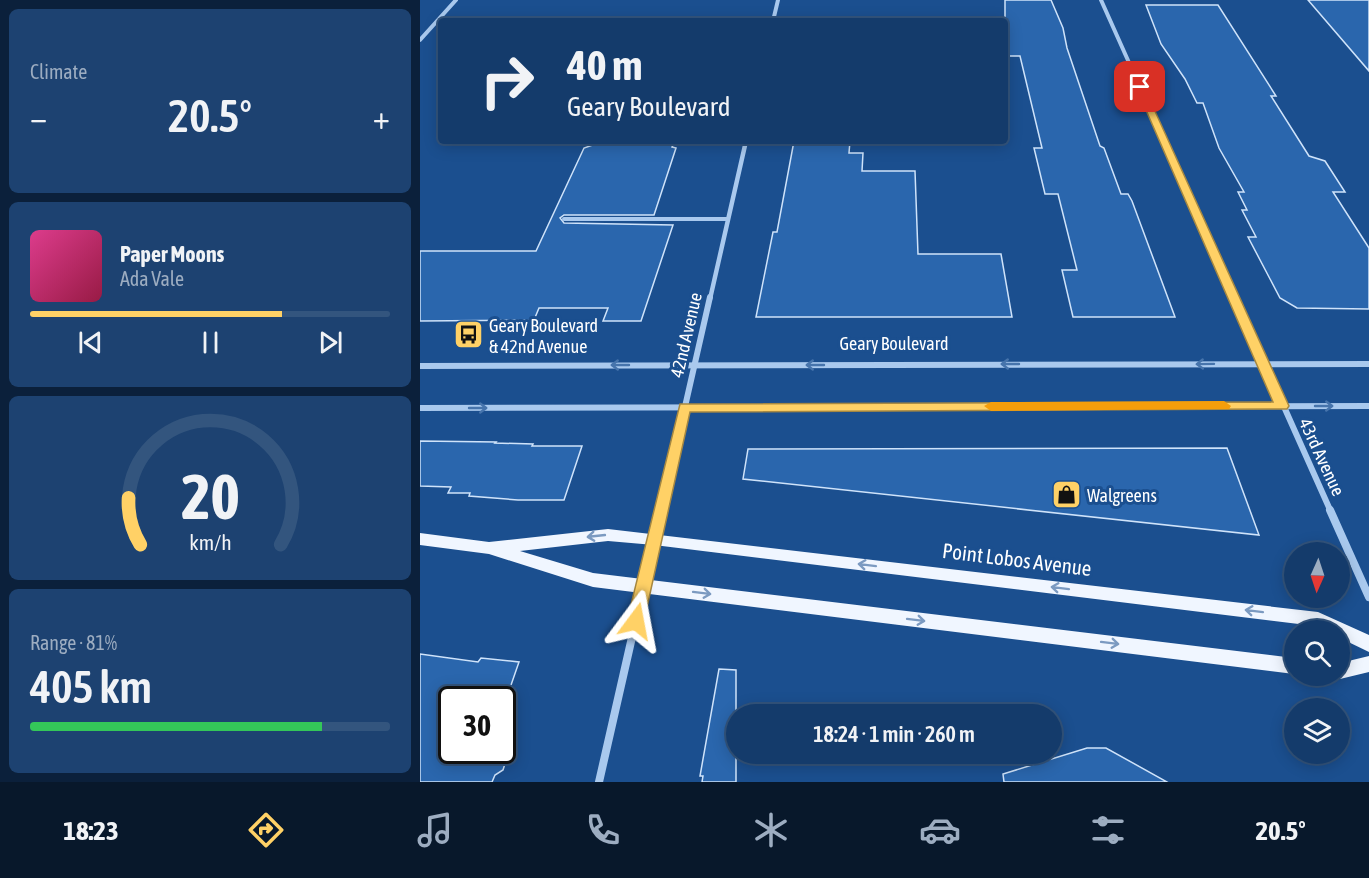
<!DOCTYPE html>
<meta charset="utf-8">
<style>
:root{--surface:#143b6b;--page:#1d4271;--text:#f1f3f6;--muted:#9dadc1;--line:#33557e;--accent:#ffd166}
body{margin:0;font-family:"Asap Condensed",sans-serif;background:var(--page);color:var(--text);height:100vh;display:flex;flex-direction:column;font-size:22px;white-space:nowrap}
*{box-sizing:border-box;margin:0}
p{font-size:20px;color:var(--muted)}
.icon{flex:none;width:33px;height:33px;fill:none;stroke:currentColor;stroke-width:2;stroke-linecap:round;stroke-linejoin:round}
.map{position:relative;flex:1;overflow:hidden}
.sheet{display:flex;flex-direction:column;gap:9px;padding:9px;background:#0b203b;width:420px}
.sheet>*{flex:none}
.banner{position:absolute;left:18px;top:18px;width:570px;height:126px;border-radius:6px;box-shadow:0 3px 15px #0003,0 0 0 2px var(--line);background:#143b6b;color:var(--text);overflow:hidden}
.needle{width:39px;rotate:183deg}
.controls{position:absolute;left:864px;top:542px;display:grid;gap:12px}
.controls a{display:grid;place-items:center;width:66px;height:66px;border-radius:50%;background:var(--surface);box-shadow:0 3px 15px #0003,0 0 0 2px var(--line);font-size:30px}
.speed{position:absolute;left:18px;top:686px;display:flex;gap:12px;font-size:30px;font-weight:700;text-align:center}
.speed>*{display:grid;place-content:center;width:78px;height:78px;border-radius:50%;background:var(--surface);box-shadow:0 3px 15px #0003,0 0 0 2px var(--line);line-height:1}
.speed .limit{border:3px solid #111;border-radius:9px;background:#fff;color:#111}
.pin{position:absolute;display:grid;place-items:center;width:51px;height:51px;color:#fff;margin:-26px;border-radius:12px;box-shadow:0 3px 9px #0006}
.me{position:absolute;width:66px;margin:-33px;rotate:13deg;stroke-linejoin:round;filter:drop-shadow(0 0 4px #0008)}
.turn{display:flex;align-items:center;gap:21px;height:126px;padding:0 30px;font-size:27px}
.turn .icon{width:78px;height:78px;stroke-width:2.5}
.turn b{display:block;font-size:42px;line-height:51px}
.big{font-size:45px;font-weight:600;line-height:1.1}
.sheet .card{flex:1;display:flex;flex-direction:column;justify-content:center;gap:9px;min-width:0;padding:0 21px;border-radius:9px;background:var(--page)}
.sheet .dial{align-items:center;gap:0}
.dial svg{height:156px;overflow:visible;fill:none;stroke:var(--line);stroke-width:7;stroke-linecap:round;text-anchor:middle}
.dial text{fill:var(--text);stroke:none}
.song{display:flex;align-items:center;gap:18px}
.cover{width:72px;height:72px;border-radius:9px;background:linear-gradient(135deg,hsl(330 70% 55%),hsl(340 70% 35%))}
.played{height:6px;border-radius:3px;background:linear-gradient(90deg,var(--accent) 70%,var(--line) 70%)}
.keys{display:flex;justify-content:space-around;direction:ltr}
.heat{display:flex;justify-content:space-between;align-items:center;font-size:33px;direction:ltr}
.charge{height:9px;border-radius:4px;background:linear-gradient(90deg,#34c759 81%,var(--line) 0)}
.trip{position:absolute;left:306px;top:704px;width:336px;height:60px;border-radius:30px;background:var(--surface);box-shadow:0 3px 15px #0003,0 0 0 2px var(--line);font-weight:600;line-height:60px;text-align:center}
.tab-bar{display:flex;height:96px;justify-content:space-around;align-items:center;background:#08182b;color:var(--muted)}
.tab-bar .icon{width:42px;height:42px}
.tab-bar .selected{color:var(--accent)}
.tab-bar b{font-size:27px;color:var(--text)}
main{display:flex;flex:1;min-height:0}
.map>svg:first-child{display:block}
.building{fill:#2a66ad;stroke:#cfe3fa;stroke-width:1.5}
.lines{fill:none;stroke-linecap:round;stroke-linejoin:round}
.service{stroke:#a9c9ee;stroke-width:4}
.minor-far3{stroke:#a9c9ee;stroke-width:4}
.minor-far2{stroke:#a9c9ee;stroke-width:4.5}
.minor-far1{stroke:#a9c9ee;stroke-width:6}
.minor{stroke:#a9c9ee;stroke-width:8}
.tertiary{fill:#a9c9ee;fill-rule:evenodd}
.primary{fill:#f0f6ff;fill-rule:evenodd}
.oneway{stroke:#4674ac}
.oneway2{stroke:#7b9ac1}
.route{fill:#ffd166;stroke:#a68842;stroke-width:1.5}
.slow{fill:#f59e0b}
.labels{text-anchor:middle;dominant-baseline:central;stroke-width:6;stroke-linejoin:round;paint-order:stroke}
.poi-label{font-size:18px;fill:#fff;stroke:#1b4f8f;text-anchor:start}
.street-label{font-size:18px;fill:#fff;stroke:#1b4f8f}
.near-street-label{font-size:21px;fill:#fff;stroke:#1b4f8f}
</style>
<main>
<section class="sheet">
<div class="card"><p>Climate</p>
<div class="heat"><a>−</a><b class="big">20.5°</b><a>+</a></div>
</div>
<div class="card">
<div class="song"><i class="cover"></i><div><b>Paper Moons</b><p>Ada Vale</p></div></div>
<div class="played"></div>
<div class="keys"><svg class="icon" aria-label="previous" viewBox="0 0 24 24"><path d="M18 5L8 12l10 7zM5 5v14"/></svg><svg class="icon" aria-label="pause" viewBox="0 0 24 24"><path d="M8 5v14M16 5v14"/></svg><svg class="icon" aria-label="next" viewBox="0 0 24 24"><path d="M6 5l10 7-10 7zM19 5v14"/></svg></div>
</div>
<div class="card dial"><svg viewBox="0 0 100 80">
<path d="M14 69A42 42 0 1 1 86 69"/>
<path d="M14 69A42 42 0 0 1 8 45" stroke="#ffd166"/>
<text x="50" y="56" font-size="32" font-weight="700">20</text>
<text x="50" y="72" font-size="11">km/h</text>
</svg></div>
<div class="card"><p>Range · 81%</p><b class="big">405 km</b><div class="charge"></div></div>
</section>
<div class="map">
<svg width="949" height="782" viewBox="0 0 949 782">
<rect width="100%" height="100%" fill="#1b4f8f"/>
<!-- building -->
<g class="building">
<path d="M585,0H631L643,28L647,48L680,146L684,148L701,194H708L712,201L755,317H653L642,270H657L638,194H625L614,148H622L600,56H585Z"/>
<path d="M888,0H949V71Z"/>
<path d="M726,5H798L856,96H851L889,156L905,161L925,192H913L949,248V309L877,308L860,298L828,237H836L822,210H827L818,192H824L799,148L783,103H777L765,79L741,44Z"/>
<path d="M184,141H255L252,147L256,148L234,215H144L140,218L144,223L253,225L221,321H183L188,308H119L114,320L0,321V251H116L164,148Z"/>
<path d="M374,141H430L429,153H443L442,171H495L498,254H581L592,317H336L353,232H357Z"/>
<path d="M0,441L76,442L75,443L113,444L112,446H162L144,500H98L49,496L50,493H28L31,487L0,486Z"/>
<path d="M807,448L839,535L323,479L328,449Z"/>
<path d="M0,654L58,662L61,658L99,662L82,711V699H32V750H82V724H91L85,742L90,748L83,770L75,775L72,782H0Z"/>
<path d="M299,669L316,670V782H282L283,776H280Z"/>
<path d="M667,748H686L747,782H584L583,774Z"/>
</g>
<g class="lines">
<!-- service -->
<path class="service" d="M144,219H308"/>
<!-- minor-far3 -->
<g class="minor-far3">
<path d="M681,0L740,132"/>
<path d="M353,21L358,0"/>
<path d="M0,40L36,0"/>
</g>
<!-- minor-far2 -->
<g class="minor-far2">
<path d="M740,130L815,299"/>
<path d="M290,299L326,141"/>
</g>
<!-- minor-far1 -->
<g class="minor-far1">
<path d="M815,297L911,512"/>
<path d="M241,512L290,297"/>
</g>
<!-- minor -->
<g class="minor">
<path d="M910,510L949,597"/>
<path d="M179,782L241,510"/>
</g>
<!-- tertiary -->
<g class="tertiary">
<path d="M949,361V367L0,369V363Z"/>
<path d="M949,403V409L0,411V405Z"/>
</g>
<!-- primary -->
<g class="primary">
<path d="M188,529L898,612L949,635V652L920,638V630H903L895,626L234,545L188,541L100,551L173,573L874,658V674L173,587L69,554L0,545V533L69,542Z"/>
<path d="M949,656V672L920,679L913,677L912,675H920V663Z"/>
</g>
</g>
<!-- one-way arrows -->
<defs><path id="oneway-shaft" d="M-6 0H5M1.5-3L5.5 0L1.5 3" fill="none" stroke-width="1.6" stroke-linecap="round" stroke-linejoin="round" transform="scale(1.5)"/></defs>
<g class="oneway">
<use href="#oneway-shaft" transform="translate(590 364) rotate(180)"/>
<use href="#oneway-shaft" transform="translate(785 364) rotate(179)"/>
<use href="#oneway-shaft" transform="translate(200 365) rotate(180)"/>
<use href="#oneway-shaft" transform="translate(395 365) rotate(180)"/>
<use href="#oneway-shaft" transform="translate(904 406)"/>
<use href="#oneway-shaft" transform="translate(58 408)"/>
</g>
<g class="oneway2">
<use href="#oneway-shaft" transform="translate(176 536) rotate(174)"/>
<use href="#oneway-shaft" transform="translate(447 565) rotate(-173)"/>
<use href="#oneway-shaft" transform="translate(640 588) rotate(-173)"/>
<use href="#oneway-shaft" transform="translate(282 593) rotate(7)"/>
<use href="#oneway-shaft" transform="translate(834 611) rotate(-173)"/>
<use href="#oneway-shaft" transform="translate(496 620) rotate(7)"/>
<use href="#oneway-shaft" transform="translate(690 643) rotate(7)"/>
</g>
<!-- route -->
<path class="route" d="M720,85L724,87L869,406L867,409L270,412L224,621L222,625L216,627L210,625L207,621L260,404L853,402L716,87Z"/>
<!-- slow -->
<path class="slow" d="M804,401L811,406L809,409L571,411L564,406L571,402Z"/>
<!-- icons -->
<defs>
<symbol id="bus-square" viewBox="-11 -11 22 22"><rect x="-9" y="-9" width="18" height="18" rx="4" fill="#ffd166" stroke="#1b4f8f"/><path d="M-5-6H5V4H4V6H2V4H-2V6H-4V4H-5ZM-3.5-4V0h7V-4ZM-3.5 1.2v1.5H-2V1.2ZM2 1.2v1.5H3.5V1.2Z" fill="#111"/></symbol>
<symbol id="shop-square" viewBox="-11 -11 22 22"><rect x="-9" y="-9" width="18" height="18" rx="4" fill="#ffd166" stroke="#1b4f8f"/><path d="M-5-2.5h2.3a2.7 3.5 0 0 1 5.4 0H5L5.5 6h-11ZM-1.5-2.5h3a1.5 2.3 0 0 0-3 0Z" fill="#111"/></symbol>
</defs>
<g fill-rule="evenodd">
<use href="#bus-square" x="32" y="318" width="33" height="33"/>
<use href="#shop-square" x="630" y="478" width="33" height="33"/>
</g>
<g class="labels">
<!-- poi labels -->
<g class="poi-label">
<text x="69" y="325">Geary Boulevard<tspan x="69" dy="21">&amp; 42nd Avenue</tspan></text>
<text x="667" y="495">Walgreens</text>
</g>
<!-- street labels -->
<g class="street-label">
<text transform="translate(266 335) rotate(-77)">42nd Avenue</text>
<text x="474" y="343">Geary Boulevard</text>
<text transform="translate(902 457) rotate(65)">43rd Avenue</text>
</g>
<!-- near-street labels -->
<g class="near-street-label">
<text transform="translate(597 559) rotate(7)">Point Lobos Avenue</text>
</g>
</g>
</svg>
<div class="controls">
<a><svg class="needle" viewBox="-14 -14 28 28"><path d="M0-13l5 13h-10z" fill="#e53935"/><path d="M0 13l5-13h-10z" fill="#9dadc1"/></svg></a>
<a><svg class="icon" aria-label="search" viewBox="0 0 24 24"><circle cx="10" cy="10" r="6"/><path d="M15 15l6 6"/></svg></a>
<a><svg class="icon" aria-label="layers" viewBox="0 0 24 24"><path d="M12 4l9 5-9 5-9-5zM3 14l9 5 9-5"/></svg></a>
</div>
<div class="speed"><div class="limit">30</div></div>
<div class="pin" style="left:720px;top:87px;background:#d93025"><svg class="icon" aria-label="arrive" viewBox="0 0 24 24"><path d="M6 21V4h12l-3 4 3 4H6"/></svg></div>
<svg class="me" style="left:216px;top:621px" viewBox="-20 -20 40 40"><path d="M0-17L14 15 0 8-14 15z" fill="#ffd166" stroke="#fff" stroke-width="4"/></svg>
<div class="trip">18:24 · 1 min · 260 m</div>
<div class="banner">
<div class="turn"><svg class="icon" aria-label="right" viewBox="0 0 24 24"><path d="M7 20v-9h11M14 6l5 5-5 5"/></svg><div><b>40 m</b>Geary Boulevard</div></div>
</div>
</div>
</main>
<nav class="tab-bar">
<b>18:23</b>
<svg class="icon selected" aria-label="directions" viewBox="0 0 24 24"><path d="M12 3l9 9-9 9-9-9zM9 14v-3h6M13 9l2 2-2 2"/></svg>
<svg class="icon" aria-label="music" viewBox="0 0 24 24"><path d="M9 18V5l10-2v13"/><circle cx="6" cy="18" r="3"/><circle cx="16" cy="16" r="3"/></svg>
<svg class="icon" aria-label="phone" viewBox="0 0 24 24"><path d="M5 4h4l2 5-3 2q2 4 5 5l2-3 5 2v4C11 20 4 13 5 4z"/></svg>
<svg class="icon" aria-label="climate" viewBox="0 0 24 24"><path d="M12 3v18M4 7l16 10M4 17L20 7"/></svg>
<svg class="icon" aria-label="car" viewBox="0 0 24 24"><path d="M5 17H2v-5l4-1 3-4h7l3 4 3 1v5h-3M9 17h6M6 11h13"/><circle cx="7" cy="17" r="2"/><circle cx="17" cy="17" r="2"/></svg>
<svg class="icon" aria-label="filters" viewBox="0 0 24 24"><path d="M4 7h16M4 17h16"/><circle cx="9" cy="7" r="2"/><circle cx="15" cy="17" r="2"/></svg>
<b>20.5°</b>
</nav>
